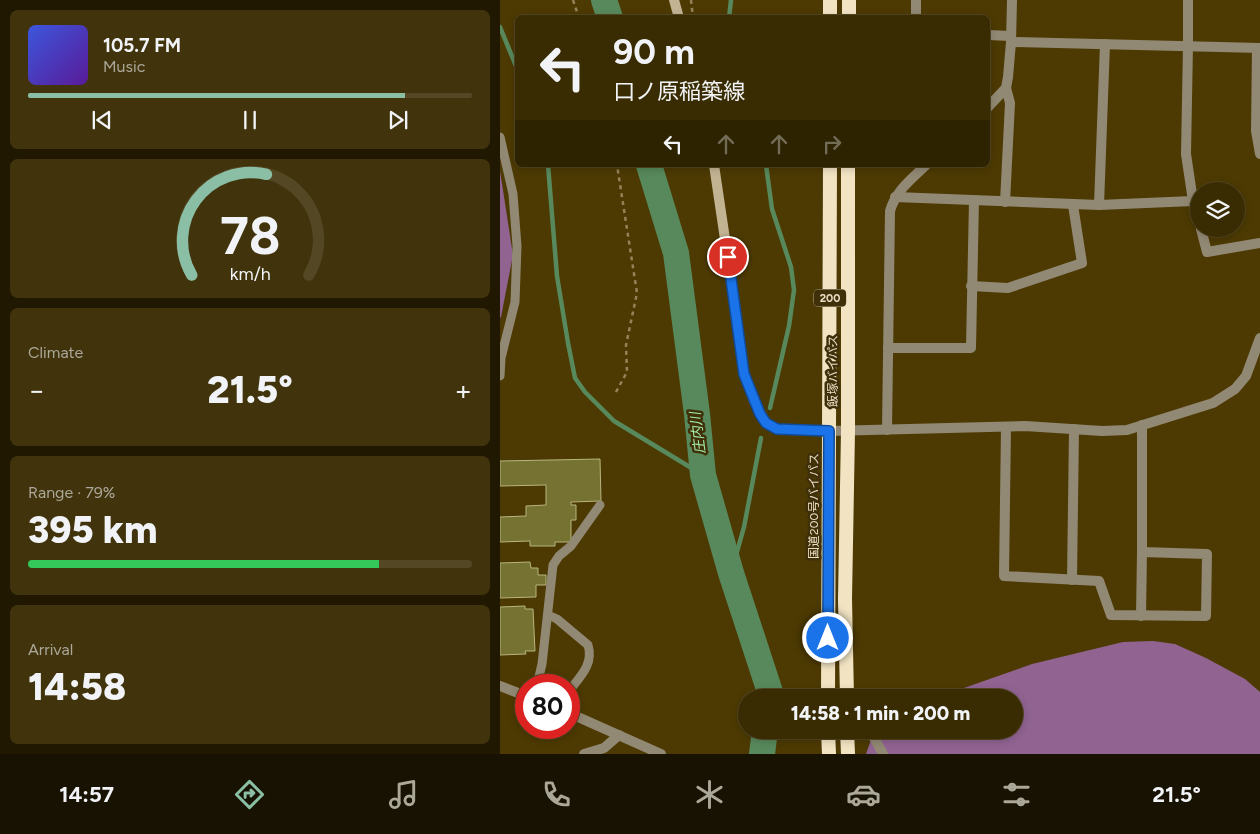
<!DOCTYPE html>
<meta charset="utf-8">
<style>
:root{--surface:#3a2c02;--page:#41340c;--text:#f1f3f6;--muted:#aba799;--line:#544824;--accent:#8abfa5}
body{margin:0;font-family:Figtree,"Noto Sans JP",sans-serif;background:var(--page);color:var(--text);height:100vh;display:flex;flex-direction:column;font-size:19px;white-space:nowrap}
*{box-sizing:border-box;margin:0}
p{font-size:16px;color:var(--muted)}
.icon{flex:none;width:28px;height:28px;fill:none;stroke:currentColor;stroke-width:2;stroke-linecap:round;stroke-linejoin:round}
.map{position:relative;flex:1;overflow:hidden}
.details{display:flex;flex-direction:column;gap:10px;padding:10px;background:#201801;width:500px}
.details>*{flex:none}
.top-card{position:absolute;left:15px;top:15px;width:475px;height:152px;border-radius:8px;box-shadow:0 2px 8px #0003,0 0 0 1px var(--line);background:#3a2c02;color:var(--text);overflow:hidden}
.tools{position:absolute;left:690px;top:182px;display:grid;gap:10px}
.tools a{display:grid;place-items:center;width:55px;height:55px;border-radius:50%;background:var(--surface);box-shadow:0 2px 8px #0003,0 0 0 1px var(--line);font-size:25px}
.speed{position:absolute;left:15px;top:674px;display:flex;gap:10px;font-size:25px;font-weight:700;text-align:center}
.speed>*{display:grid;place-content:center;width:65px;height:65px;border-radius:50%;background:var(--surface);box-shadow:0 2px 8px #0003,0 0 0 1px var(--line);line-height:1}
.speed .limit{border:8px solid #d22;background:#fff;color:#111}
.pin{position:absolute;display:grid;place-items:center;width:42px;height:42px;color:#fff;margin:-21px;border:2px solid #fff;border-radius:50%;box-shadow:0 1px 5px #0007}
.me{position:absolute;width:55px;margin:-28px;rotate:0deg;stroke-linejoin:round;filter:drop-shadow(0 0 4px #0008)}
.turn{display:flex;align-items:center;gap:18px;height:105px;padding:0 15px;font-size:22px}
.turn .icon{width:65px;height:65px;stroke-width:2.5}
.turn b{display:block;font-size:35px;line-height:42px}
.lanes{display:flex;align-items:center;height:48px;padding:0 15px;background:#0003;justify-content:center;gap:25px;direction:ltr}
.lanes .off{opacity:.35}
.big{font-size:38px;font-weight:800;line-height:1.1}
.details .card{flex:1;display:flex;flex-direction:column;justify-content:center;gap:8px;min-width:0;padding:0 18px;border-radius:8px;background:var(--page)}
.details .dial{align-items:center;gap:0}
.dial svg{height:130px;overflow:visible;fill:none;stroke:var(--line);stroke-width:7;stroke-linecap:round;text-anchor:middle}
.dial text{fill:var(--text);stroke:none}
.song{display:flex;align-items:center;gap:15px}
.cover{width:60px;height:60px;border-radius:8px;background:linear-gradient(135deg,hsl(230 70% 55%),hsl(270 70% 35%))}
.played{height:5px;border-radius:2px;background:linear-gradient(90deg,var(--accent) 85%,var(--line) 85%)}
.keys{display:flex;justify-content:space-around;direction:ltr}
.heat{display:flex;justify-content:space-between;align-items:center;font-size:28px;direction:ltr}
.charge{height:8px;border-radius:4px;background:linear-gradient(90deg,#34c759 79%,var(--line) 0)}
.trip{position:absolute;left:238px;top:689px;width:285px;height:50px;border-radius:25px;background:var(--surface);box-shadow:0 2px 8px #0003,0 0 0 1px var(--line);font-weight:800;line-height:50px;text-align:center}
.tab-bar{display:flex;height:80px;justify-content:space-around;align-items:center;background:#171201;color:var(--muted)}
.tab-bar .icon{width:35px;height:35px}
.tab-bar .on{color:var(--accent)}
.tab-bar b{font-size:22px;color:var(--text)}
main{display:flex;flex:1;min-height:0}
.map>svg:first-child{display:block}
.forest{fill:#906391}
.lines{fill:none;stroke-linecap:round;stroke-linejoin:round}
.stream{stroke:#58895c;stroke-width:4.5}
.river{stroke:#58895c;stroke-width:26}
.building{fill:#767332;stroke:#b6b47f}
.path{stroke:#938359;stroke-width:2.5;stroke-dasharray:4 4;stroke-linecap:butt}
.service{stroke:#928974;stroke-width:9}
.minor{stroke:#928974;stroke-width:10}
.tertiary{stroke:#928974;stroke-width:10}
.secondary{stroke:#c2b392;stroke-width:10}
.trunk{stroke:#f2e4c3;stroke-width:14}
.route-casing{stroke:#114b97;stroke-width:12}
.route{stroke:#1a73e8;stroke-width:9}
.labels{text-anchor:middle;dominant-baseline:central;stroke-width:5;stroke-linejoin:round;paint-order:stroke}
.shield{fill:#3f300a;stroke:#b7aa8d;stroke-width:1}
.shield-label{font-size:11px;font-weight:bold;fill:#eadec5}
.street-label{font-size:12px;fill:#eadec5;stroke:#3f300a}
.water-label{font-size:14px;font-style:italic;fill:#a4edaa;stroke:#3f300a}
</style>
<main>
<section class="details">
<div class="card">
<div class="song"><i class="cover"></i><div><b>105.7 FM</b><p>Music</p></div></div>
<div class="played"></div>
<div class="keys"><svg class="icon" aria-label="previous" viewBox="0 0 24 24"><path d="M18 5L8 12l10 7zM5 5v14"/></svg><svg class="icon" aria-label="pause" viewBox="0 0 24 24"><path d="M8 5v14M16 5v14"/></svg><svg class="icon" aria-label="next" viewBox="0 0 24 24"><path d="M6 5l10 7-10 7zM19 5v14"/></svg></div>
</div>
<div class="card dial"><svg viewBox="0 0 100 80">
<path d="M14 69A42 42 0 1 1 86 69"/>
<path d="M14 69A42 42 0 0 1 60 7" stroke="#8abfa5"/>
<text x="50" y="56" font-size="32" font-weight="700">78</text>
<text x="50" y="72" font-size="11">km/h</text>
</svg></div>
<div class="card"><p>Climate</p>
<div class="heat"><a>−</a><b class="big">21.5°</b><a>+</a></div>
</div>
<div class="card"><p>Range · 79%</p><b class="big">395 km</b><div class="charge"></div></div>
<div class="card"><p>Arrival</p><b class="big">14:58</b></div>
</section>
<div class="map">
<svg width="760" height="754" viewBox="0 0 760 754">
<rect width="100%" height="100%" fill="#4d3a03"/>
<!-- forest -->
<g class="forest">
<path d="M0,171L13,255L1,317L0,318Z"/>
<path d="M653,641L675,644L706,658L745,679L760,692V754H366L372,737L376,730H514V698L417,697L464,688L532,664L623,642Z"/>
</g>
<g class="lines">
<!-- stream -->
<g class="stream">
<path d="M229,18L231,0"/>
<path d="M0,27L18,71"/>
<path d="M48,165L57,276L68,343L75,378L85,392L114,421L203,475"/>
<path d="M266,165L272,209L291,267L294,290L289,326L270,408"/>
<path d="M231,573L244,527L261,438"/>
</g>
<!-- river -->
<g class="river">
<path d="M104,0L110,18"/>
<path d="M149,165L176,253L197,414L203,475L231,573L270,692L269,698"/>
<path d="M262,754L265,730"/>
</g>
</g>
<!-- building -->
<g class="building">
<path d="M100,459L101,501L71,502V505H76V520H71V542H55V546H30V541L0,542V517L26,516V506L46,505V485L0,486V461Z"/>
<path d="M30,562L31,568H38V575H46V585H36V597L0,598V563Z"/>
<path d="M25,606V609H33L35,651H25L26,654L0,655V607Z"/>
</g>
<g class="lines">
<!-- path -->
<g class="path">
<path d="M73,0L79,18"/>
<path d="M191,0L193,18"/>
<path d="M116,392L127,372L126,345L137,293L117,165"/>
</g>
<!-- service -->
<g class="service">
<path d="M0,137L13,194L17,246L15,302L1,358L0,376"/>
<path d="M48,615L57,619L88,645C94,664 80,677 69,691"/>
<path d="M35,685L38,681L42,664L53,565L59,556L71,546L100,505"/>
</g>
<!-- minor -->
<g class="minor">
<path d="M416,18V0"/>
<path d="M488,35L511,36"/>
<path d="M688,45L686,154L693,201L699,221"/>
<path d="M757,48L756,131L760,154"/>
<path d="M505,202L510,103L506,88"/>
<path d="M599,205L605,44"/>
<path d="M701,229L707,252L760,243"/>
<path d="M471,286L508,288L582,263L573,205"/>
<path d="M388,348H471L474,200"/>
<path d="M506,427L504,576L599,581L611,615L706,616L707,554L642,552V425"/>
<path d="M572,580L574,429"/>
<path d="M641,616L642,552"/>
<path d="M367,730L375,739L383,754"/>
<path d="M84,754L104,748L119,735"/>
</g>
<!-- tertiary -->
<g class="tertiary">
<path d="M511,42L760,48"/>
<path d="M688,45V0"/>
<path d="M488,107L506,88L508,77L511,42L512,0"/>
<path d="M395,197L599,205L693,201"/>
<path d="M387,430L390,211C396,190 412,179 426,165"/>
<path d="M329,431L525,426L602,431L627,430L713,403L735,389L746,376L760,338"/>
<path d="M0,686L26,696"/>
<path d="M69,713L161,754"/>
</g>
<!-- secondary -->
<g class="secondary">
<path d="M174,0L179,18"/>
<path d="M214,165L236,313L244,374L254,401L266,423L277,429L329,431"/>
</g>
<!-- trunk -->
<g class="trunk">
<path d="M330,0V18"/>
<path d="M349,18V0"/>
<path d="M328,698L330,165"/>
<path d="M347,698L345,599L348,431V165"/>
<path d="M328,730L329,754"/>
<path d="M347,730L348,754"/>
</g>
</g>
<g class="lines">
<defs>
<path id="route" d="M228,257L244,374L260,414L266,423L277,429L329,431L328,638"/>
</defs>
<!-- route casing -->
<use href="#route" class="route-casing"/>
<!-- route -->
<use href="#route" class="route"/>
</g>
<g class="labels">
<!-- shield labels -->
<rect class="shield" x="314" y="289.5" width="32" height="17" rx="4"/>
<g class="shield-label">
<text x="330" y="298">200</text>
</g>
<!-- street labels -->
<g class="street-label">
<text transform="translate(333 371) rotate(-90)">飯塚バイパス</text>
<text transform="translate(314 506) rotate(-90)">国道200号バイパス</text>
</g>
<!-- water labels -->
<g class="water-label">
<text transform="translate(198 433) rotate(-97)">庄内川</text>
</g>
</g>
</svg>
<div class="tools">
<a><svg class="icon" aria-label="layers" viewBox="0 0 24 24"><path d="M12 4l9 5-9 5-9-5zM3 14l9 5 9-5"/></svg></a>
</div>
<div class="speed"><div class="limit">80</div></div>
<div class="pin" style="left:228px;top:257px;background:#d93025"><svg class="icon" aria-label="arrive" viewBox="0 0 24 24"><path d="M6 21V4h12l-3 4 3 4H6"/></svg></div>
<svg class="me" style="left:328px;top:638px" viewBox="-20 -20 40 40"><circle r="17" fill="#1a73e8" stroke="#fff" stroke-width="3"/><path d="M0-11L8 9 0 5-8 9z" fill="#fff"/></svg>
<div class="trip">14:58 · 1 min · 200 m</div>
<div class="top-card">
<div class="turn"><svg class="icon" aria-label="left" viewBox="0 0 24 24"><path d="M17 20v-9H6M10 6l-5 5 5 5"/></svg><div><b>90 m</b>口ノ原稲築線</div></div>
<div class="lanes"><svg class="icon" aria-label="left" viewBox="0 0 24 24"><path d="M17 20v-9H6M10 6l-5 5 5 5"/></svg><svg class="icon off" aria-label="ahead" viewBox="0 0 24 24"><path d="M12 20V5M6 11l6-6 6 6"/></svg><svg class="icon off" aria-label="ahead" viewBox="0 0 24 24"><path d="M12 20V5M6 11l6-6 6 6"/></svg><svg class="icon off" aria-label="right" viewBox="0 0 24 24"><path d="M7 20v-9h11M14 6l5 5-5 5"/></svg></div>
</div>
</div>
</main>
<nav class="tab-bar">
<b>14:57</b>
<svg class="icon on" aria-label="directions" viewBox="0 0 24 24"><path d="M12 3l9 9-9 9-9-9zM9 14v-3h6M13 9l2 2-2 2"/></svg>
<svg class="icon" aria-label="music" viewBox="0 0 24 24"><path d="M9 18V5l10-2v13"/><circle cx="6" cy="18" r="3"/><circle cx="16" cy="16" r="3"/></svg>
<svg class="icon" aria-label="phone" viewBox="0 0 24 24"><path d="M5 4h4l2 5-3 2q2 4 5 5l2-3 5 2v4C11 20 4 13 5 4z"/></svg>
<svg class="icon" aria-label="climate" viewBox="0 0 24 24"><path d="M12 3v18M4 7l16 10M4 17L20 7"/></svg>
<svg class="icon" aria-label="car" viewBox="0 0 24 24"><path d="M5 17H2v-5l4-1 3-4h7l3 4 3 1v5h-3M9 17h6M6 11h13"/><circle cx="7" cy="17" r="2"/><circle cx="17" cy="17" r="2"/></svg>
<svg class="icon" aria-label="filters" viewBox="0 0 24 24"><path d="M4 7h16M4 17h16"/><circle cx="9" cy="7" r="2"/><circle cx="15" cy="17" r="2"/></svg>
<b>21.5°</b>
</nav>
